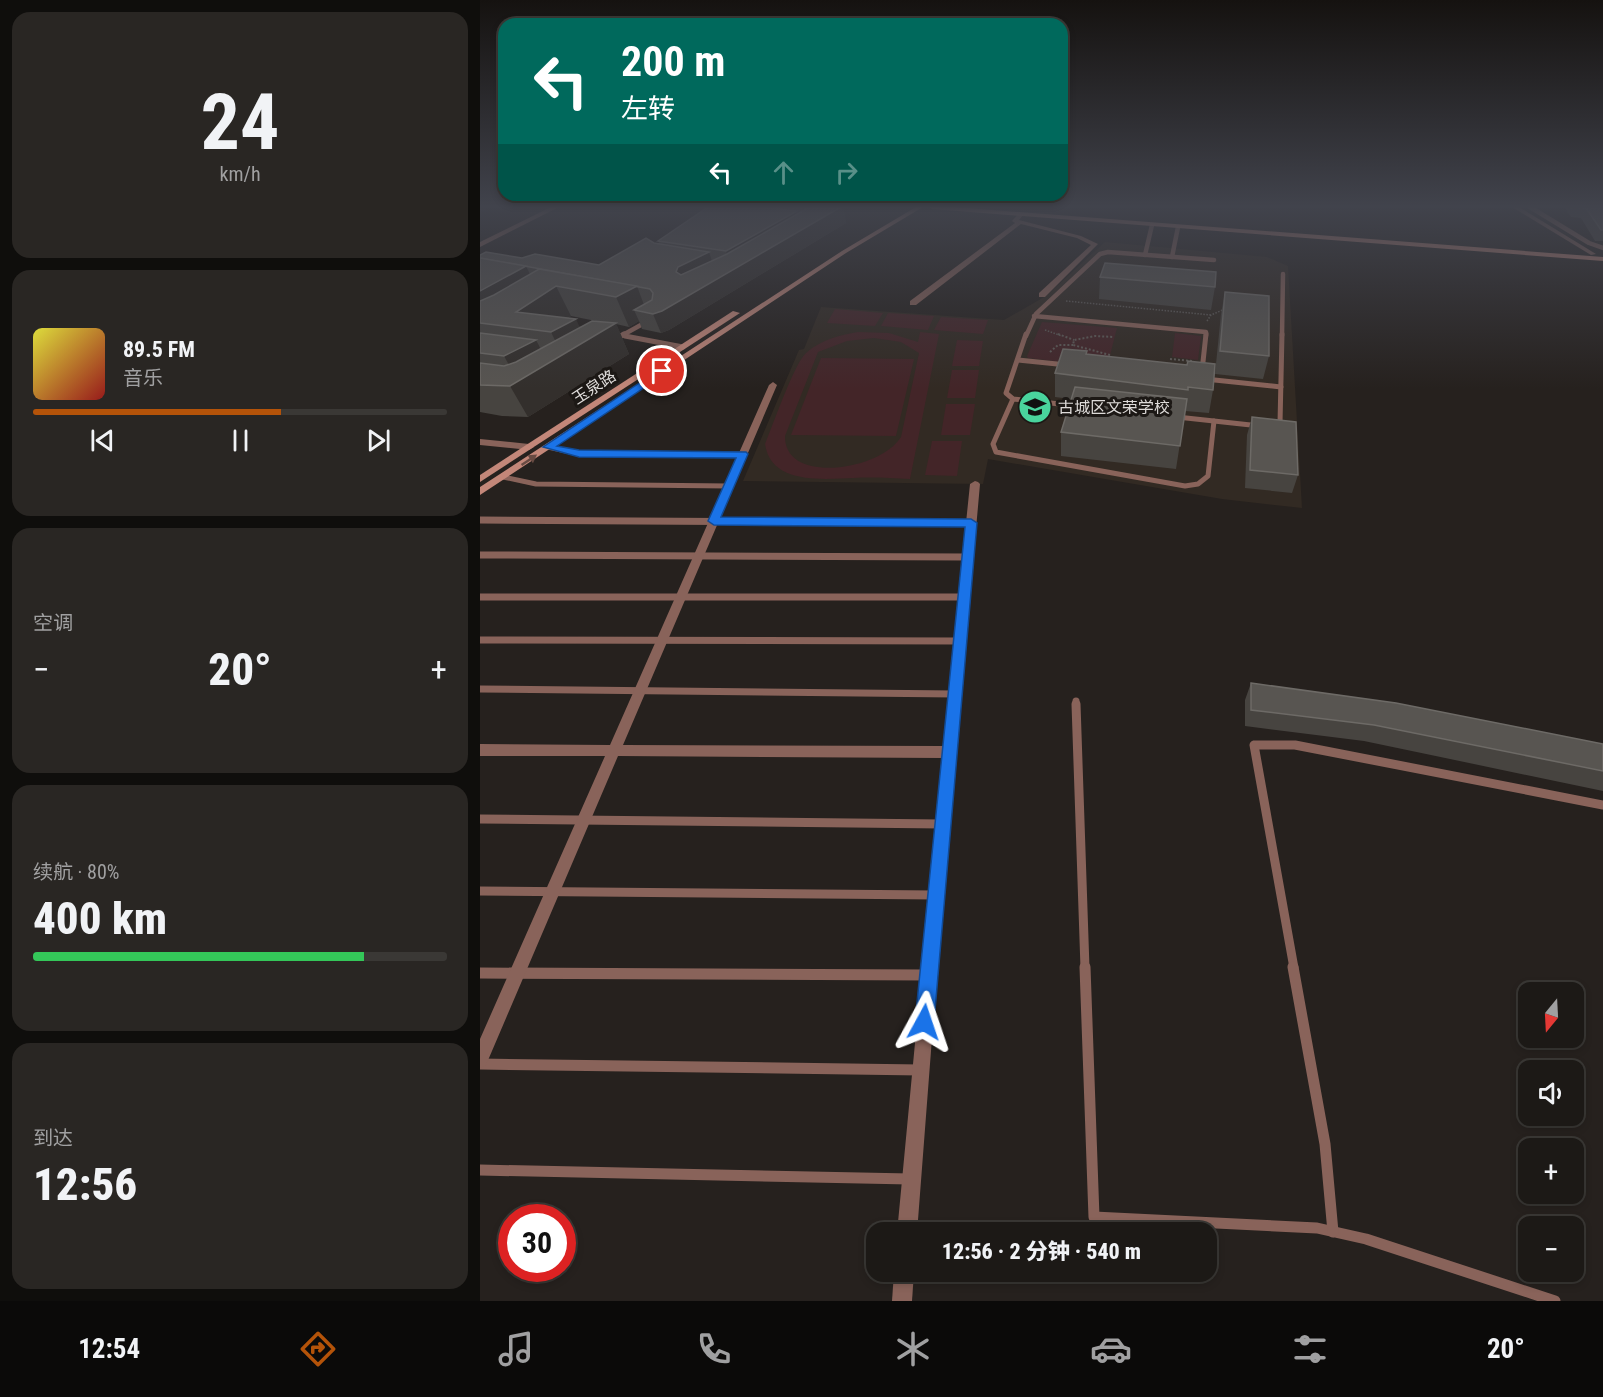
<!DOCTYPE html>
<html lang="zh">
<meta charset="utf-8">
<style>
:root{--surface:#1c1916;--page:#292623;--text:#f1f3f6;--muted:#a0a0a1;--line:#3a3835;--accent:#b45309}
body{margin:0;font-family:"Roboto Condensed","Noto Sans SC",sans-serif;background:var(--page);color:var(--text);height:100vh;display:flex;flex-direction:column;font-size:22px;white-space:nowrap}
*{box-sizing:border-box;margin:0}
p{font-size:20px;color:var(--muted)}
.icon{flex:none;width:33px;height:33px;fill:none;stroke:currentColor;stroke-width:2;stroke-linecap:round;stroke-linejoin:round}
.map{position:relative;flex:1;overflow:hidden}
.details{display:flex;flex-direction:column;gap:12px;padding:12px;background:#0f0e0c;width:480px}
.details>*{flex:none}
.top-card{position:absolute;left:18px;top:18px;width:570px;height:183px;border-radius:18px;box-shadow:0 3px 9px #0003,0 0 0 2px var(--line);background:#00695c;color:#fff;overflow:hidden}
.needle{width:39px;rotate:198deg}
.fabs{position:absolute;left:1038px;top:982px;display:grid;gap:12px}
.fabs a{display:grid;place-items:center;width:66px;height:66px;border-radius:12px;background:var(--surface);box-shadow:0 3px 9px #0003,0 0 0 2px var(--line);font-size:30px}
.speed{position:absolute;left:18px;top:1204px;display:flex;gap:12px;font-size:30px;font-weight:700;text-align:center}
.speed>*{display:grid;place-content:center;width:78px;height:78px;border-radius:50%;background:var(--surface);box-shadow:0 3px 9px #0003,0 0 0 2px var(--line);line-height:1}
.speed .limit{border:9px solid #d22;background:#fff;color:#111}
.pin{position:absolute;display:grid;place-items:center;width:51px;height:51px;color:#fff;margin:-26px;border:3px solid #fff;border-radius:50%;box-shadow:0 2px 6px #0007}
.me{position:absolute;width:66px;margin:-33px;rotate:5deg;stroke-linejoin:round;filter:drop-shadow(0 0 4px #0008)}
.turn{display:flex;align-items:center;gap:21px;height:126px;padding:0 24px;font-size:27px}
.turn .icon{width:78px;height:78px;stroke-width:2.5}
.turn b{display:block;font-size:42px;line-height:51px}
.lanes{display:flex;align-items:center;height:57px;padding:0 24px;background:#0003;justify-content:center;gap:30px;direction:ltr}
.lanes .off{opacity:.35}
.big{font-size:45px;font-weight:800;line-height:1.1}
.details .tile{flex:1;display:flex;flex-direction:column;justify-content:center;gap:9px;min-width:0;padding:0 21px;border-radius:18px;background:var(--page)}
.details .dial{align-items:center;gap:0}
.dial b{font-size:78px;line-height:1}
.song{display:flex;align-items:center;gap:18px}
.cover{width:72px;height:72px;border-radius:9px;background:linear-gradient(135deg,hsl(60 70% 55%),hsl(0 70% 35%))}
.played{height:6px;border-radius:3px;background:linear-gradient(90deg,var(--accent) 60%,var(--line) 60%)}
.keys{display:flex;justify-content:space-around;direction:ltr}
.heat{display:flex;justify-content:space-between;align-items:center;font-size:33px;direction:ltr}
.charge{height:9px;border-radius:4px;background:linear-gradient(90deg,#34c759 80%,var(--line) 0)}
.trip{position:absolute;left:386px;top:1222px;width:351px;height:60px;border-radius:18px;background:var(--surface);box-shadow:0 3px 9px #0003,0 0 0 2px var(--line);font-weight:800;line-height:60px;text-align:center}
.tabs{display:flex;height:96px;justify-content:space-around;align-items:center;background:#0b0a09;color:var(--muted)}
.tabs .icon{width:42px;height:42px}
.tabs .active{color:var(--accent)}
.tabs b{font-size:27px;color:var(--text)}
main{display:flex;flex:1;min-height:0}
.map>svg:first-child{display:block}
.built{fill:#322a23}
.green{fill:#432528;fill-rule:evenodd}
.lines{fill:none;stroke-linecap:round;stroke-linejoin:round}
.path-far1{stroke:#5e5a57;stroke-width:1.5;stroke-dasharray:1.5 1.5;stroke-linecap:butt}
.path{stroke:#5e5a57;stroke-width:2;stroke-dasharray:2 2;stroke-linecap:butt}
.lane-far4{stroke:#89635a;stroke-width:4.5}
.lane-far3{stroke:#89635a;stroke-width:5}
.lane-far2{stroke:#89635a;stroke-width:7}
.lane-far1{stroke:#89635a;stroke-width:9}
.lane{stroke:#89635a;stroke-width:11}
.street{fill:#89635a;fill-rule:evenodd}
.secondary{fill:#c38779;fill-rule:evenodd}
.wall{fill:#474440;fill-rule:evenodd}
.shaded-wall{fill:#332f2c}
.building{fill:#585551;stroke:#6d6a66;stroke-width:1.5}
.oneway{fill:#674a42}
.route{fill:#1a73e8;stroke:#114b97;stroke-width:1.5}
.labels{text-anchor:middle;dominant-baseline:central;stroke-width:6;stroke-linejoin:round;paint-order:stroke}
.far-street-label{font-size:16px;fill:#dedbd9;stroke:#1c1815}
.far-poi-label{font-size:16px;fill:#dedbd9;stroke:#1c1815;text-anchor:start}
</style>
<main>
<section class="details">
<div class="tile dial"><b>24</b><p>km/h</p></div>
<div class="tile">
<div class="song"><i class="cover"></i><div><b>89.5 FM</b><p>音乐</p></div></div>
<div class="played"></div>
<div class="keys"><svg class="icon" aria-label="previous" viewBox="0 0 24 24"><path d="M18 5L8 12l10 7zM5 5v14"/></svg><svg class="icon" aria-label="pause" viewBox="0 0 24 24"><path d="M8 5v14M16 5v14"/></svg><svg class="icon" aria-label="next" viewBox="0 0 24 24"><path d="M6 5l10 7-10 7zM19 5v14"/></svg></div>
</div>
<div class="tile"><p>空调</p>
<div class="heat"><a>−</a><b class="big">20°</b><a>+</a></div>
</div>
<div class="tile"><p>续航 · 80%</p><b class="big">400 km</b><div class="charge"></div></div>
<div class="tile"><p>到达</p><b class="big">12:56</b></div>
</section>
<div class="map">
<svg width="1123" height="1301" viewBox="0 0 1123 1301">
<rect width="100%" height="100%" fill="#26211e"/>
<!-- built -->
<path class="built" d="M625,242L787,257L808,266L822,508L742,499L508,459L503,484L263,481L319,350L324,349L341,307L524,320L566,296Z"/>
<!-- green -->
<g class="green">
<path d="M355,309L403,313L395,326L347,323Z"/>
<path d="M408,313L454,316L448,330L401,326Z"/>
<path d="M461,317L508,320L503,334L454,330Z"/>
<path d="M562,322L637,328L627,367L548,358L547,356Z"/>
<path d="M378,332L409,333L438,342L440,332L459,334L430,479C411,478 392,477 373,478C343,479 291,485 285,444C293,425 314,364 326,353C340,340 360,335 378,332ZM394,338L421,342L439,353L421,437C400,471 304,485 305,436L338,352L367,341Z"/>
<path d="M695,333L721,336L718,360L692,357Z"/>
<path d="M477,340L503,341L499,366H472Z"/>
<path d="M341,358L434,359L416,436L311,435Z"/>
<path d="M472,370H499L495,398H467Z"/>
<path d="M466,404H495L490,435H461Z"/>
<path d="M452,441H482L477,476L445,475Z"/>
</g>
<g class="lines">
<!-- path-far1 -->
<g class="path-far1">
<path d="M586,301L731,315"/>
<path d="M727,321L731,315L745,309"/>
<path d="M565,330L582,336"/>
</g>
<!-- path -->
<g class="path">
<path d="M578,334L594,340"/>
<path d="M570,352L578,345H593"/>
<path d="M630,355L593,345L594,340L615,336L634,337"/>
<path d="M690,359L712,361"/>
</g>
<!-- lane-far4 -->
<g class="lane-far4">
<path d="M1050,207L1109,243L1123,248"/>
<path d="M290,214L300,207"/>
<path d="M665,255L672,225"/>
<path d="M692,257L698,227"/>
<path d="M554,316L726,332V336"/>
<path d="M141,336L168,321"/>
<path d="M546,336L556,314L620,254L628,252L734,260"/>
<path d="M802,336L803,274"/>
</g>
<!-- lane-far3 -->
<g class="lane-far3">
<path d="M546,334L526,393L533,399L598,406"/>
<path d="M145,336L203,347"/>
<path d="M134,340L144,334"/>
<path d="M538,360L587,365"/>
<path d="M722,371L726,334"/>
<path d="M725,379L801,387"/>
<path d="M533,399L513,444L516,452L705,486L718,484L728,476L734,421"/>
<path d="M697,417L780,426"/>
<path d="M795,425L800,423L802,334"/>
<path d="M68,447L99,454H263"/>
<path d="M23,477L56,484L249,486"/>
</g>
<!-- lane-far2 -->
<g class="lane-far2">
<path d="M0,520L491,523"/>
<path d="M0,555L488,557"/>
<path d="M0,597H484"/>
<path d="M0,640L480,641"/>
<path d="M0,689L475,694"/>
<path d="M596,701V705"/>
</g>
<!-- lane-far1 -->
<g class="lane-far1">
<path d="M596,704L605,968"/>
<path d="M0,819L462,824"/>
<path d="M0,891L456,895"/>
<path d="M814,968L774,745H815L1123,805"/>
</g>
<!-- lane -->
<g class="lane">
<path d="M605,967L614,1217L837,1228L886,1239L1075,1301"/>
<path d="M813,967L845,1144L853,1232"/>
<path d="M0,973L448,975"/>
<path d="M0,1064L441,1070"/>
<path d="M0,1170L430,1179"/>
</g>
<!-- street -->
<g class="street">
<path d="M71,207H79L0,247V242Z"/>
<path d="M1032,207H1039L1116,254L1111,255Z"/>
<path d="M539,213L544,214L539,220L601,236L618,244L565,297H559V293L611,245L597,238L541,224L436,305H430V301L535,223L532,221Z"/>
<path d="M293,382L297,385L143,745L463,746L490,484L495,481L498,482L500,484L460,934L437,1233H417L462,758L138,756L6,1065L0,1068V1039L125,756H0V744L130,745L289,385Z"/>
<path d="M0,439L49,444L54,447L49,450L0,445Z"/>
<path d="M414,1272H434L432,1301H412Z"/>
</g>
<!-- secondary -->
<g class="secondary">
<path d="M436,207H443L366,253L0,495V487L362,251Z"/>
<path d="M449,207H474L1123,257V261L452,209Z"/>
<path d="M253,311L260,313L0,482V475Z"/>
</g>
</g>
<!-- wall -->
<g class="wall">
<path d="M228,207H292L290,208L301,209L300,207H363L366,223L189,330L181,333L162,329L159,321L149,327L136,324L149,354L48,417L22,416L0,412V255L42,258L119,265L174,243L179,244L178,241ZM91,316L121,322L100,327L88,318Z"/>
<path d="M1084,207H1123V241H1115L1101,218L1091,217Z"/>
<path d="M620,277L735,287L731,310L619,299Z"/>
<path d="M745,292L789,356L783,379L735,374L741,314Z"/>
<path d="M607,354L733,390L729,413L705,411L696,469L581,456V432L591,399L575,397V373Z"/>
<path d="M772,417L818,475L812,493L765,488L767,435Z"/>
<path d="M771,683L1123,744V791L884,741L765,726V700Z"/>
</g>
<!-- shaded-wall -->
<g class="shaded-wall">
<path d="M0,207H9L0,213Z"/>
<path d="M361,207H363L366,223L189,330L181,333L173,314Z"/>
<path d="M317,211L320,223L249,263L246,251Z"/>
<path d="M229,252L235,270L205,285L196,272L198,267Z"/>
<path d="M46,266L60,295L0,323V291Z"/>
<path d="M76,286L91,316L67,332L36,312Z"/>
<path d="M157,286L167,313L154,310L159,321L149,327L136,297Z"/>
<path d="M96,319L106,341L136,323L149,354L48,417L30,386L38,381L24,356L56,340L68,363L82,355L71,332Z"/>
</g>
<!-- building -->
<g class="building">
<path d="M228,207H279L317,211L246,251L178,241Z"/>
<path d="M328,207H361L182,311L173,314L154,310L172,300L173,293L170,289L0,258V255L6,252L42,258L55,254L119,265L166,238L174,243L229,252L198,267L196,272L201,275L247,254L328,208Z"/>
<path d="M1096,207H1123V230H1121L1106,208Z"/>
<path d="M0,258L46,266L0,291Z"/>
<path d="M625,263L736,272L735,287L620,277Z"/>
<path d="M59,269L157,286L136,297L76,286L36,312L96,319L71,332L0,323V301L14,295Z"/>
<path d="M745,292L789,296V356L740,351Z"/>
<path d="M112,321L136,323L30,386L0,385V363L24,366L36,362Z"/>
<path d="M0,333L56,340L24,356L0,353Z"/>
<path d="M583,349L607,351L606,354L707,365L708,361L735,364L733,390L708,387V390L575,373Z"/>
<path d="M595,387L707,399L700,446L581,432Z"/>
<path d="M772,417L816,422L818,475L770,470Z"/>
<path d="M771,683L916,703L1123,744V771L894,725L771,710Z"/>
</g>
<!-- one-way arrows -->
<defs><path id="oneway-solid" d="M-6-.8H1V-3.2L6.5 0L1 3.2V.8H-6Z" transform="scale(1.5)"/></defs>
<use class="oneway" href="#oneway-solid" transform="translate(49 460) rotate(-34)"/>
<!-- sky -->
<linearGradient id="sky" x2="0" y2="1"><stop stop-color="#151210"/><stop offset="0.53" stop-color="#41434c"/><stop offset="1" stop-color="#41434c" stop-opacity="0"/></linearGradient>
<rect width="1123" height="389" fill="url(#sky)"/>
<!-- route -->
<path class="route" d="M182,368L186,369V373L77,446L99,450L266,452L268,454L241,517L491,519L497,523L454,1022L451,1029L444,1032L438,1029L435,1022L485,527L234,525L228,521L256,458L99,457L63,447Z"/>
<!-- icons -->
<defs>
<symbol id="school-disc" viewBox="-11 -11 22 22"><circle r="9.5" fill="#49d49d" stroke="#1c1815"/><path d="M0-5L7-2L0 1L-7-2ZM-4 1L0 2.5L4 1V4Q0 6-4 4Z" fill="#111"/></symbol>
</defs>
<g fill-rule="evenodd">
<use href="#school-disc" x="536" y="388" width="38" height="38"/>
</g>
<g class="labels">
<!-- far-street labels -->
<g class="far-street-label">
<text transform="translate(114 387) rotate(-33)">玉泉路</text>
</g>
<!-- far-poi labels -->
<g class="far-poi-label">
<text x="578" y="407">古城区文荣学校</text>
</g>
</g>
</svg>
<div class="fabs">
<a><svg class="needle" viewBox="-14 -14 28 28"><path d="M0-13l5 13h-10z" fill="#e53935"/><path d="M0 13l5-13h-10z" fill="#a0a0a1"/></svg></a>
<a><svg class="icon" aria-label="sound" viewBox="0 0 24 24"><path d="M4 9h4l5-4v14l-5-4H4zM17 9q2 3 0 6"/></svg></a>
<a>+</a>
<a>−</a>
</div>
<div class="speed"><div class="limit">30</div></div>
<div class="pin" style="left:182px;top:371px;background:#d93025"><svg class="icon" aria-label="arrive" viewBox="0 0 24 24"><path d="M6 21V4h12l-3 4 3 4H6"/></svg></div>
<svg class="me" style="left:444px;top:1022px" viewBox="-20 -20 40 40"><path d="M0-17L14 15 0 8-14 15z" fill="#1a73e8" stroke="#fff" stroke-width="4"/></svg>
<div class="trip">12:56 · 2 分钟 · 540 m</div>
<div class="top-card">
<div class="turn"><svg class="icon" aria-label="left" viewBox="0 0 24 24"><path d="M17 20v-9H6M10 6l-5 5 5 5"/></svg><div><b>200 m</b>左转</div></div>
<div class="lanes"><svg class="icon" aria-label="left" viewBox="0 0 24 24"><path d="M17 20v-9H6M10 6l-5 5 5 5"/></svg><svg class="icon off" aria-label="ahead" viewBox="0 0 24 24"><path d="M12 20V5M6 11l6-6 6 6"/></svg><svg class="icon off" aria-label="right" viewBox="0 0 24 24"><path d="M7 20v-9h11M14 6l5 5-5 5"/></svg></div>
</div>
</div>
</main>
<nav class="tabs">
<b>12:54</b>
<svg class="icon active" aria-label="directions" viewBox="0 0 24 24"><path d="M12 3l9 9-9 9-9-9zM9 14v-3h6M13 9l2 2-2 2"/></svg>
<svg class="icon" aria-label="music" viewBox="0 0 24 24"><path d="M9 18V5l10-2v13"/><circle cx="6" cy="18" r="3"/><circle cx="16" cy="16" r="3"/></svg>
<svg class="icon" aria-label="phone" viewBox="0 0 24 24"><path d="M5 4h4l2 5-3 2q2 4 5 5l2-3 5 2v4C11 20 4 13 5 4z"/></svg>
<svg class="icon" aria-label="climate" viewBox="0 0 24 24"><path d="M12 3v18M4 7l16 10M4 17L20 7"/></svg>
<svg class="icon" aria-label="car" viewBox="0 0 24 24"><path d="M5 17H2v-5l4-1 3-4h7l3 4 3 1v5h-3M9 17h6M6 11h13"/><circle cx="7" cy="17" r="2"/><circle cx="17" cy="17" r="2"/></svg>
<svg class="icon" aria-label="filters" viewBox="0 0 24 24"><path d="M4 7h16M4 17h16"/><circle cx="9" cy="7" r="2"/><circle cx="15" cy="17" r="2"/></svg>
<b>20°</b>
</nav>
